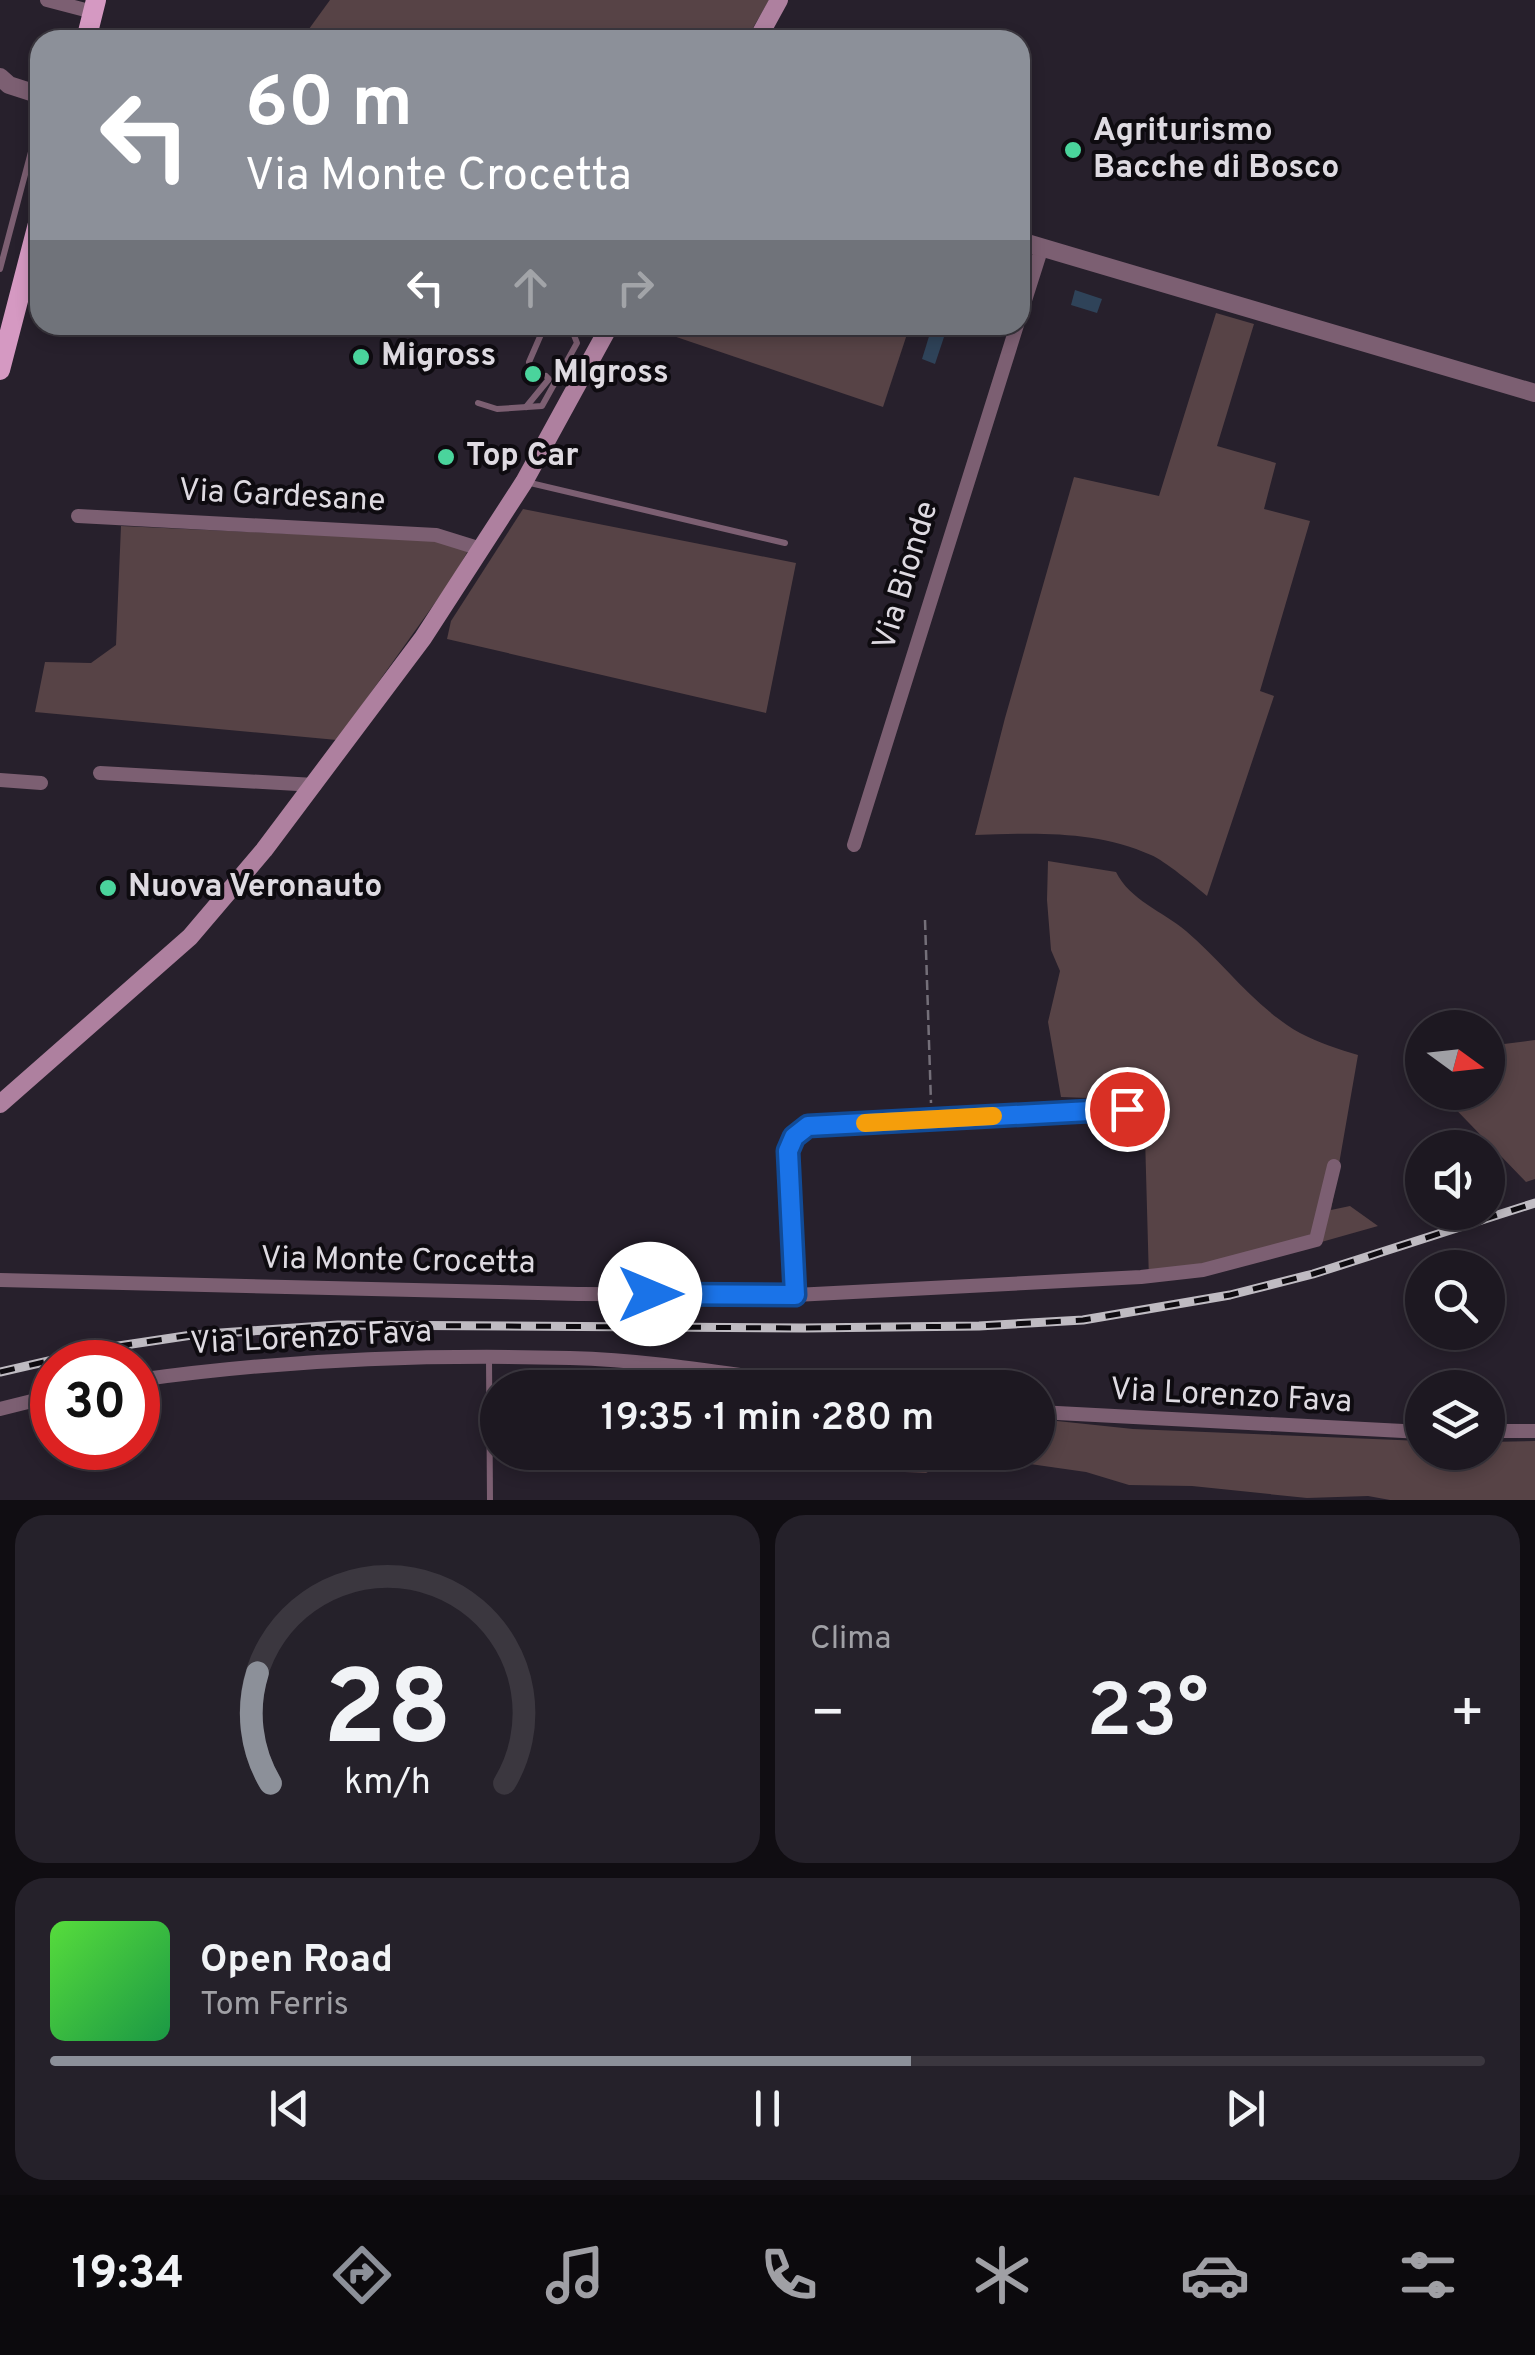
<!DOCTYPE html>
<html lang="it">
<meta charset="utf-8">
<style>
:root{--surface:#1d1821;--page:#25212a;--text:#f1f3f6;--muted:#a0a0a5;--line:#3b373f;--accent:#8c9099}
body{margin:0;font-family:Overpass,sans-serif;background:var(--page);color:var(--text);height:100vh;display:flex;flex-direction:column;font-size:38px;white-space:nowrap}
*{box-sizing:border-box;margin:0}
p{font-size:32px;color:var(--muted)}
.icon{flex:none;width:55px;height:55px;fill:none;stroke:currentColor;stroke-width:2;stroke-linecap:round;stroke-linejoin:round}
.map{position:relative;height:1500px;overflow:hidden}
.drawer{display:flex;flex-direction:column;gap:15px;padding:15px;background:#100d12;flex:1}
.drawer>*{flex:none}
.guide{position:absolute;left:30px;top:30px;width:1000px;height:305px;border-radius:30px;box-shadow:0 5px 15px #0003,0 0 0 2px var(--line);background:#8c9099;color:#fff;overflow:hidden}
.needle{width:65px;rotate:105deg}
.tools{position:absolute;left:1405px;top:1010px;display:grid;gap:20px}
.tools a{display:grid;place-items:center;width:100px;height:100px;border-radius:50%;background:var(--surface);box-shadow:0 5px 15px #0003,0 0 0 2px var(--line);font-size:50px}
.speed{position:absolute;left:30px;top:1340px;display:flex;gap:20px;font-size:50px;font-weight:700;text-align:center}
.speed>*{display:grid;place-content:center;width:130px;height:130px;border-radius:50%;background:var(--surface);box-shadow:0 5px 15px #0003,0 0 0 2px var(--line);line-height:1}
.speed .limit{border:15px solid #d22;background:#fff;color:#111}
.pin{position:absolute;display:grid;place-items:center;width:85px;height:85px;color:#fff;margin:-42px;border:5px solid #fff;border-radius:50%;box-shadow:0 2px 10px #0007}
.me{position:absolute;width:110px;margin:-55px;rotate:90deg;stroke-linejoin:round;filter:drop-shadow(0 0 8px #0008)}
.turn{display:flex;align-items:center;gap:35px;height:210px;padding:0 50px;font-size:45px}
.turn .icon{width:130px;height:130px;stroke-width:2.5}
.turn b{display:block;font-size:70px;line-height:85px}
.lanes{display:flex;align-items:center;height:95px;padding:0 50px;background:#0003;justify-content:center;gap:50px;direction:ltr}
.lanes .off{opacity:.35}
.big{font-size:75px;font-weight:600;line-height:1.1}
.drawer .widget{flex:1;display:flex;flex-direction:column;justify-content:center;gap:15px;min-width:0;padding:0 35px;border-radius:30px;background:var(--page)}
.drawer .dial{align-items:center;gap:0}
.dial svg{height:260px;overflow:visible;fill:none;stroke:var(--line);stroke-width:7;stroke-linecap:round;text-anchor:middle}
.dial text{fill:var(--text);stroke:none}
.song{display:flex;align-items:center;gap:30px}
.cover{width:120px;height:120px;border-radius:15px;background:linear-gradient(135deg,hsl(110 70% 55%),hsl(140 70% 35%))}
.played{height:10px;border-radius:5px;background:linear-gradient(90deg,var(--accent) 60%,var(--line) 60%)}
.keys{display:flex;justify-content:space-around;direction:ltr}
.heat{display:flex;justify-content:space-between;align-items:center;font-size:55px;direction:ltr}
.drawer .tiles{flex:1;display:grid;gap:15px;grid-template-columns:1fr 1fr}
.widget:last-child{grid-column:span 2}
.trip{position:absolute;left:480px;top:1370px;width:575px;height:100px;border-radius:50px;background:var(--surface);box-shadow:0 5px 15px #0003,0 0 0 2px var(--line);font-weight:600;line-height:100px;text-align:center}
.dock{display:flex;height:160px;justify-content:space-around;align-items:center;background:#0c0a0d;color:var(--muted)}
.dock .icon{width:70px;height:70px}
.dock .on{color:var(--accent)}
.dock b{font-size:45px;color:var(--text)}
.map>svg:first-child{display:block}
.green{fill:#574346}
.water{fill:#2f4359}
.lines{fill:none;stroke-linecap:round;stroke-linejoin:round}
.path{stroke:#746f79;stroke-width:2.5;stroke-dasharray:10 5;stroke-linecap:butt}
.service{stroke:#7c5f72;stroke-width:6}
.minor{stroke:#7c5f72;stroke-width:14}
.tertiary{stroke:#7c5f72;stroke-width:18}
.secondary{stroke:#ae809f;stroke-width:18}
.primary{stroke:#d599c2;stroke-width:20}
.rail-casing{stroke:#bfbbc2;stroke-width:9}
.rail{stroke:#0e0b10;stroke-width:5;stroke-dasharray:15;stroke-linecap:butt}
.route-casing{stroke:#114b97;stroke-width:25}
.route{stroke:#1a73e8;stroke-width:18}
.slow{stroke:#f59e0b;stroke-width:18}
.poi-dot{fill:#4ad49c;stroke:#0e0b10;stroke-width:4}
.labels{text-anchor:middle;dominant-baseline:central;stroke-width:8;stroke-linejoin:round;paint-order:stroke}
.poi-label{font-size:32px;font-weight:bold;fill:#dedae1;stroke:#0e0b10;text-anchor:start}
.street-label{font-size:32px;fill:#dedae1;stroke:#0e0b10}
</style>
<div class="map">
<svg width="1535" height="1500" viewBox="0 0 1535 1500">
<rect width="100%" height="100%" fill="#27202c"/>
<!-- green -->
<g class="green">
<path d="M330,0H769L746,40H301Z"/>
<path d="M1216,313L1254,324L1217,446L1276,463L1264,509L1310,521L1260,691L1274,696L1207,896C1194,885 1165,861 1151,855C1095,830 1034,833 975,835L1005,718L1074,477L1159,496Z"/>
<path d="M641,325H910L883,407Z"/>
<path d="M523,509L796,563L766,713L447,639L451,621Z"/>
<path d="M121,526L473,542L452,579L337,740L35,712L45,662L91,663L116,645Z"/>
<path d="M1048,861L1116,872C1130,900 1162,911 1186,931C1224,963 1255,1008 1300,1033C1319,1043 1338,1049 1358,1055L1331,1210L1350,1206L1378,1226L1286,1252L1149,1281L1144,1100L1061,1097L1048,1022L1060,971L1051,950L1047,900Z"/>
<path d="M1535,1040V1179L1526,1182L1440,1093L1488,1092V1046Z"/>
<path d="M1038,1419L1133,1429L1422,1441V1452H1488V1442L1535,1441V1500H1390L1368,1496L1307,1498L1192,1486L1129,1485L1086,1472L974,1456L948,1461L926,1473L904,1472L887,1458L888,1452H1038Z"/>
</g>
<!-- water -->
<g class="water">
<path d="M1075,290L1102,299L1097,313L1071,305Z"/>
<path d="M931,330L945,334L935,364L922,359Z"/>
</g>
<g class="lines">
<!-- path -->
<path class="path" d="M925,920L931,1103"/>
<!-- service -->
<g class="service">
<path d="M0,269L36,133"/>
<path d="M529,362L542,332L539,325"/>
<path d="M478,403L497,409L542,406L577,343L572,330L563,325"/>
<path d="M526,407L549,379L546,376"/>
<path d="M526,482L785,543"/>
<path d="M489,1359L490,1500"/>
</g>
<!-- minor -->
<g class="minor">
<path d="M47,0L93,12"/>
<path d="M1020,316L1042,247"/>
<path d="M78,516L436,535L481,549"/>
<path d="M100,773L315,785"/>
<path d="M0,780L41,783"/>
<path d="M854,845L1017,325"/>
<path d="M0,1280L578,1294L795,1295L1141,1277L1203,1270L1316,1240L1334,1166"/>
<path d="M795,1295L788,1151L794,1137L808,1126L1127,1109"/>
<path d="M138,1380C280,1360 425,1354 570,1358C658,1360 746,1377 834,1388"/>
<path d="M0,1409L52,1396"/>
<path d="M1038,1412L1422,1432"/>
<path d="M1488,1431H1535"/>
</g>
<!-- tertiary -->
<g class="tertiary">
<path d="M0,77L9,85L40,95"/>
<path d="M1020,241L1535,393"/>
</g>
<!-- secondary -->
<g class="secondary">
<path d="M757,40L779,0"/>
<path d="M0,1104L190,937L264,850L423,638L524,482L610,325"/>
</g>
<!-- primary -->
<g class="primary">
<path d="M86,40L96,0"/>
<path d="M0,370L40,216"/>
</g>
<defs>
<path id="rail" d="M0,1372L105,1348L192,1335L338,1325L804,1328L979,1326L1083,1320L1230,1295L1313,1274L1535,1203"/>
</defs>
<!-- rail casing -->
<use href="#rail" class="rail-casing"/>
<!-- rail -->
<use href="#rail" class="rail"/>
</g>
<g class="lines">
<defs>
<path id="route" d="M650,1294L795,1295L788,1151L794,1137L808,1126L1127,1109"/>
</defs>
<!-- route casing -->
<use href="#route" class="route-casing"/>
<!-- route -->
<use href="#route" class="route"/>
<!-- slow -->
<path class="slow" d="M865,1123L993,1116"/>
</g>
<!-- markers -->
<g class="poi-dot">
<circle cx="1073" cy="150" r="10"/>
<circle cx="361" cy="357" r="10"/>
<circle cx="533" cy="374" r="10"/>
<circle cx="446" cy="457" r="10"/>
<circle cx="108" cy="888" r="10"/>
</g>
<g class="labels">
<!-- poi labels -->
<g class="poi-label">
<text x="1093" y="132">Agriturismo<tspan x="1093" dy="37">Bacche di Bosco</tspan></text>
<text x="381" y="357">Migross</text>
<text x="553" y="374">MIgross</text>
<text x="466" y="457">Top Car</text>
<text x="128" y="888">Nuova Veronauto</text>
</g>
<!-- street labels -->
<g class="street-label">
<text transform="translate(282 497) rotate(3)">Via Gardesane</text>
<text transform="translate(907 576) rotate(-73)">Via Bionde</text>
<text transform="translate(398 1262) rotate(1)">Via Monte Crocetta</text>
<text transform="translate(311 1339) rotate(-3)">Via Lorenzo Fava</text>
<text transform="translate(1231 1397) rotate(3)">Via Lorenzo Fava</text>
</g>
</g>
</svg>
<div class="tools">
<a><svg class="needle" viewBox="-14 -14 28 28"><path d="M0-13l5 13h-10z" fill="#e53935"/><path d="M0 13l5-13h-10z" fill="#a0a0a5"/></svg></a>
<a><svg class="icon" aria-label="sound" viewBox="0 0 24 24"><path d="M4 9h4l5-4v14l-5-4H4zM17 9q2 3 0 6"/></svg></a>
<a><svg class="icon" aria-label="search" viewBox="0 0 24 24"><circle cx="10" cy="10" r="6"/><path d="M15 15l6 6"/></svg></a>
<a><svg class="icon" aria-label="layers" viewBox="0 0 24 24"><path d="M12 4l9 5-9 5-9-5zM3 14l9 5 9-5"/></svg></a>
</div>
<div class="speed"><div class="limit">30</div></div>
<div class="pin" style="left:1127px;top:1109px;background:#d93025"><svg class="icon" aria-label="arrive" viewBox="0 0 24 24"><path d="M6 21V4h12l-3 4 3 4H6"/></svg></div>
<svg class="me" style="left:650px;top:1294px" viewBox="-20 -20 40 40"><circle r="19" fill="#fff"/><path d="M0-13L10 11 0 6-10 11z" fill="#1a73e8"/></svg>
<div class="trip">19:35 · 1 min · 280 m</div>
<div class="guide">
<div class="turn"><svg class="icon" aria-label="left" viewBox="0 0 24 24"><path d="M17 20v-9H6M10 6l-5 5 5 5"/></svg><div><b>60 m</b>Via Monte Crocetta</div></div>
<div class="lanes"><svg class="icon" aria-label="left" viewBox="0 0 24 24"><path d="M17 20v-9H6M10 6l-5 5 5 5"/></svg><svg class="icon off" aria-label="ahead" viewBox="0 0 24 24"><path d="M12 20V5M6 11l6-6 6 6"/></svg><svg class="icon off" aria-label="right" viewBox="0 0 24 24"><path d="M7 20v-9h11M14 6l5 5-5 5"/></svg></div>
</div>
</div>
<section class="drawer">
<div class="tiles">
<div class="widget dial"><svg viewBox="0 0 100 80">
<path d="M14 69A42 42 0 1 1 86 69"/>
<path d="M14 69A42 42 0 0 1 10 35" stroke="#8c9099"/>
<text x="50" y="56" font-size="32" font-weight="700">28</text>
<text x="50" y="72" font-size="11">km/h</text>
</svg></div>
<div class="widget"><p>Clima</p>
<div class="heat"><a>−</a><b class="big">23°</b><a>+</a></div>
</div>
<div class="widget">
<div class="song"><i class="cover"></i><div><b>Open Road</b><p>Tom Ferris</p></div></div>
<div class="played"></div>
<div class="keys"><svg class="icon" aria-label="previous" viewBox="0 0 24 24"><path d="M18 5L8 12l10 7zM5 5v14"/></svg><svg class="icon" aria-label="pause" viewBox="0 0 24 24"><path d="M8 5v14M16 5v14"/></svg><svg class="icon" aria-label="next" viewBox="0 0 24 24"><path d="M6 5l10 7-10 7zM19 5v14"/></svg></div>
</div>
</div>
</section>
<nav class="dock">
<b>19:34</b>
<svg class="icon on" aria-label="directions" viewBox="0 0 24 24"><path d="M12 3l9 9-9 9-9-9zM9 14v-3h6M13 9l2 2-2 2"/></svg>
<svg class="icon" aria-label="music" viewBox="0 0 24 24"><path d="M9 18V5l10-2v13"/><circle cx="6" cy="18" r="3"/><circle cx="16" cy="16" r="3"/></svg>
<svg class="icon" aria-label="phone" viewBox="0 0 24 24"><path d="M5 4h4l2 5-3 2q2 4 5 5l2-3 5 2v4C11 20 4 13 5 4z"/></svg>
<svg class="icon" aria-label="climate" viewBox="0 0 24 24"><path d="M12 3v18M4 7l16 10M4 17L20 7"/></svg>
<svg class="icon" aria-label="car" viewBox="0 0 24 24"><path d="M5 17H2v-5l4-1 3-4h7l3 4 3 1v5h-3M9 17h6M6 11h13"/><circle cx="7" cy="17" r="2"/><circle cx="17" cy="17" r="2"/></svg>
<svg class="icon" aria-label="filters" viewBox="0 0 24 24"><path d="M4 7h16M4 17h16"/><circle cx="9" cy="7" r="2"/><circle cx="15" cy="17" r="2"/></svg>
</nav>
